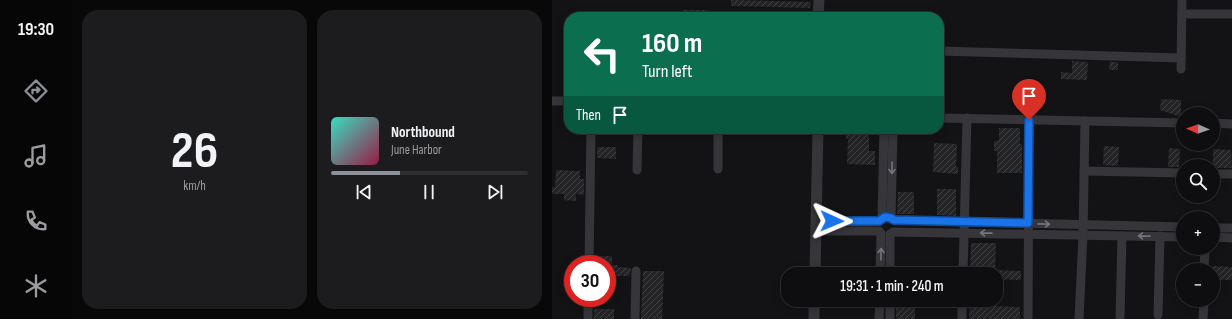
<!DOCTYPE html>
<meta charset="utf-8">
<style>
:root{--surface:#0e0e10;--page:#1c1c1e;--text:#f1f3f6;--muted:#9b9c9f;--line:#2e2e30;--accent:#8c9099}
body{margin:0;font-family:"Sofia Sans Condensed",sans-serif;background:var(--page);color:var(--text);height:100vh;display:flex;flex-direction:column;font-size:15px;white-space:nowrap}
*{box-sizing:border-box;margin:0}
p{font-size:13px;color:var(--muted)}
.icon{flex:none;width:22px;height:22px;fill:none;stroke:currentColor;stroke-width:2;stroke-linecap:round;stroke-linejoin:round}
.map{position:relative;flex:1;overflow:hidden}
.side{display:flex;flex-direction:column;gap:10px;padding:10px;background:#080809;width:480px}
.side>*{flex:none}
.banner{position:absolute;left:12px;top:12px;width:380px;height:122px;border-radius:16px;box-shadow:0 2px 10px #0003,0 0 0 1px var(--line);background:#0b6e4f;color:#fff;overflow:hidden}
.needle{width:26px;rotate:272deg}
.fabs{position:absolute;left:624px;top:107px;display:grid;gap:8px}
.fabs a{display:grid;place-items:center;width:44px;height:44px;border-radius:50%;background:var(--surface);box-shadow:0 2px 10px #0003,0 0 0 1px var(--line);font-size:20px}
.speed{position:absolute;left:12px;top:255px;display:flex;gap:8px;font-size:20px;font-weight:700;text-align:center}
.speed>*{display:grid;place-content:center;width:52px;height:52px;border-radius:50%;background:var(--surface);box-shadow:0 2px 10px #0003,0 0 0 1px var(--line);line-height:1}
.speed .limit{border:6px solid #d22;background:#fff;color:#111}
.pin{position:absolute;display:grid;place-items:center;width:34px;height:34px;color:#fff;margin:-41px -17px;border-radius:50% 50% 50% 0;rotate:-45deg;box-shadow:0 0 4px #0007}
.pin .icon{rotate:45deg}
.me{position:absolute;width:44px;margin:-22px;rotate:91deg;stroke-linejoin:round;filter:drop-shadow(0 0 3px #0008)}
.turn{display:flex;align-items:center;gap:14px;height:84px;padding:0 12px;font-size:18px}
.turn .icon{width:52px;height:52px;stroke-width:2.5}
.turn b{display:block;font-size:28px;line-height:34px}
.then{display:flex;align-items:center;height:38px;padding:0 12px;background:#0003;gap:8px;font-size:15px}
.side .widget{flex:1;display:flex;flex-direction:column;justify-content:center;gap:6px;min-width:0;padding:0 14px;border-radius:16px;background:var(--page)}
.side .dial{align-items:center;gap:0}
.dial b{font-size:52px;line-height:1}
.song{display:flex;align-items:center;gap:12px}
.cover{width:48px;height:48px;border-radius:6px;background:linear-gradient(135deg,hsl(170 70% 55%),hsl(340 70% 35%))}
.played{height:4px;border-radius:2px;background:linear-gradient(90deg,var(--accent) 35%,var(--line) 35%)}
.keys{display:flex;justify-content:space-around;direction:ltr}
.side .tiles{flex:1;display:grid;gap:10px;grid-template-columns:repeat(2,1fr)}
.trip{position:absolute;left:229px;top:267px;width:222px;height:40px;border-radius:16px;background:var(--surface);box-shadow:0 2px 10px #0003,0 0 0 1px var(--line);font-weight:600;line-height:40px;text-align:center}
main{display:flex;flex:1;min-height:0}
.dock{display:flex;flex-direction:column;width:72px;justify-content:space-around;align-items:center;background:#060606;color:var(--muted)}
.dock .icon{width:28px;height:28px}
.dock .on{color:var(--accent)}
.dock b{font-size:18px;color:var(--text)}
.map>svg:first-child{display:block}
.building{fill:url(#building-hatch)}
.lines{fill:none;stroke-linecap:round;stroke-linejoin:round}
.minor{stroke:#35353a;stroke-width:9}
.tertiary{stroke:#35353a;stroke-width:11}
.oneway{stroke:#73757e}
.route-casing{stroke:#114b97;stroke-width:10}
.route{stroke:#1a73e8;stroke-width:7}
</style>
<main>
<nav class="dock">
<b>19:30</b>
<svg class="icon on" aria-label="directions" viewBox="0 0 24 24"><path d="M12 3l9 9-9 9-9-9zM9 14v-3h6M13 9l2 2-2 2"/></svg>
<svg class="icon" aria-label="music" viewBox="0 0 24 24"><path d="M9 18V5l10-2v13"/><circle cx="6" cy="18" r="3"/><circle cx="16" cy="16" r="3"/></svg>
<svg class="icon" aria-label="phone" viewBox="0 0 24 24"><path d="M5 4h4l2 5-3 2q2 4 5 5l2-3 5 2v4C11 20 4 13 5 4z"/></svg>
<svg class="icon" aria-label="climate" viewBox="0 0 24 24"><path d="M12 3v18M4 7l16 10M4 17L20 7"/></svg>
</nav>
<section class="side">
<div class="tiles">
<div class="widget dial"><b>26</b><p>km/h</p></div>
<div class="widget">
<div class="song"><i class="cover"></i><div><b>Northbound</b><p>June Harbor</p></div></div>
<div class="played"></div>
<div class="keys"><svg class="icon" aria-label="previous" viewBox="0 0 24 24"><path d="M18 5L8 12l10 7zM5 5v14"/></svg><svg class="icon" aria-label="pause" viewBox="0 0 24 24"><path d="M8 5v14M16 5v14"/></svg><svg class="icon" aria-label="next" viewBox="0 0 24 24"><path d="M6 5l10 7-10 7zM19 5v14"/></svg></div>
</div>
</div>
</section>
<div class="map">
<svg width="680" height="319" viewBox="0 0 680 319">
<defs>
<pattern id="building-hatch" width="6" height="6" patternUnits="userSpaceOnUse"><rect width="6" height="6" fill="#242326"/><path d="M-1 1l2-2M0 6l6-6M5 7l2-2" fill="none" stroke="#414043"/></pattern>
</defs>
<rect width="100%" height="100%" fill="#131315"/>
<!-- building -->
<g class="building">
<path d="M179,0L259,2L258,8L179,6Z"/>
<rect x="131" y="10" width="25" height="7"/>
<path d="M520,61L536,62L535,80L509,79V72L520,73Z"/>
<path d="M558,62H566V70H557Z"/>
<path d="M609,99L629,100V117L608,110Z"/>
<path d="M447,128H468V144H470V173H445V151H442V141H447Z"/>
<path d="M294,129H317V151H323V165L295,164L296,139H294Z"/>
<path d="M382,143L405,144L404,167H406V174L381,172Z"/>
<path d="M552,146L567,147L566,166L551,165Z"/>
<path d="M45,147H64V159L45,158Z"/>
<path d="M617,148L628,149L627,167H616Z"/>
<path d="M661,149L679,150L680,168H661Z"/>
<path d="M4,170L28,171V179H32V195L24,194V201L12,200V194H0V187H3Z"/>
<path d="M385,189H404V216L385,215Z"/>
<path d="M346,192H362V214H345Z"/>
<path d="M419,243H444L443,274H418Z"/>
<rect x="43" y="256" width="17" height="8"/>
<path d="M55,265H66V267L79,268L78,276H55Z"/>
<path d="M661,266L680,267V280H661Z"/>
<path d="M444,270L469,271V280L444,279Z"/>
<path d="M91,271H112L110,319H89Z"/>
<rect x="344" y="300" width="19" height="19"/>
<path d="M418,300H443L442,306L468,307V319H417Z"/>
<rect x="42" y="309" width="20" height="10"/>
</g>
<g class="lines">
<!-- minor -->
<g class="minor">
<path d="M630,14H680"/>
<path d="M387,51L629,58"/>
<path d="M629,69L630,0"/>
<path d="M0,101H17"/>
<path d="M387,118L631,123"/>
<path d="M661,123L680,124"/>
<path d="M166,169V129"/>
<path d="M85,170L86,129"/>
<path d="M532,171L631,173"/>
<path d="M661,174H680"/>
<path d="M330,218L332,129"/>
<path d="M339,218L341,129"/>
<path d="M341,220L631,227"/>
<path d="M264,221H327"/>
<path d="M661,228H680"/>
<path d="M264,231H327"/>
<path d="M341,232L631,237"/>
<path d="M661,237L680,238"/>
<path d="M37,264L39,129"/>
<path d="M652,270L653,248"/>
<path d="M328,274L329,233"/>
<path d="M338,274V234"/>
<path d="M411,274L415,118"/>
<path d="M606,315L608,236"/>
<path d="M568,317L570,236"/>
<path d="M36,319V298"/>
<path d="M83,319L84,271"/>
<path d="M327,319L328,300"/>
<path d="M338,319V300"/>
<path d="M410,319V300"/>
<path d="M476,319L477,120"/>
<path d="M527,319L531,235L533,121"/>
<path d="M651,319L652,300"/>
</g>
<!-- tertiary -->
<g class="tertiary">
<path d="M266,17L267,0"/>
<path d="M263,274L266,129"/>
<path d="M262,319V300"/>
</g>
</g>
<!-- one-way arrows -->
<defs><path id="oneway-shaft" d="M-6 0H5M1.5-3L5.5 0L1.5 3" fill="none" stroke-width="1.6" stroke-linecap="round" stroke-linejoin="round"/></defs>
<g class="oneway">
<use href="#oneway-shaft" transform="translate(340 168) rotate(91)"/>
<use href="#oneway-shaft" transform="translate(492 224) rotate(1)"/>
<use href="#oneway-shaft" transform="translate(434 233) rotate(-179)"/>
<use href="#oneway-shaft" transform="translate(592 236) rotate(-179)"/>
<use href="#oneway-shaft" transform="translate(329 254) rotate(-89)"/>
</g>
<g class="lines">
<defs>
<path id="route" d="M280,221H327L333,217L339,218L342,220L476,223L477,120"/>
</defs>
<!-- route casing -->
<use href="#route" class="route-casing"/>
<!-- route -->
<use href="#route" class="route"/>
</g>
</svg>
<div class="fabs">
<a><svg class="needle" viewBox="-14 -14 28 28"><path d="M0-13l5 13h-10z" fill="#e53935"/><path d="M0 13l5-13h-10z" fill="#9b9c9f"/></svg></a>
<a><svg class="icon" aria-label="search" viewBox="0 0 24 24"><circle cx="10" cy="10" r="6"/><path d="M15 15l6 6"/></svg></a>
<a>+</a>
<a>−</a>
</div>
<div class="speed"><div class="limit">30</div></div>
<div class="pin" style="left:477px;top:120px;background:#d93025"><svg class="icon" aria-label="arrive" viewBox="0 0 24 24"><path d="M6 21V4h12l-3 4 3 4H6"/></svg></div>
<svg class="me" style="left:280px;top:221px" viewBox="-20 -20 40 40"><path d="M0-17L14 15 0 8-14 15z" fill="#1a73e8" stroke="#fff" stroke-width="4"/></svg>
<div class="trip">19:31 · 1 min · 240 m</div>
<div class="banner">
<div class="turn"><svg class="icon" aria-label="left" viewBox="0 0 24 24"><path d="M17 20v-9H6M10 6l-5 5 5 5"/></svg><div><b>160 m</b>Turn left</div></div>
<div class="then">Then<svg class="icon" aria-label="arrive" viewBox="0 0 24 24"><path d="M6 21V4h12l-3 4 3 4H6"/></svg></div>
</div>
</div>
</main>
